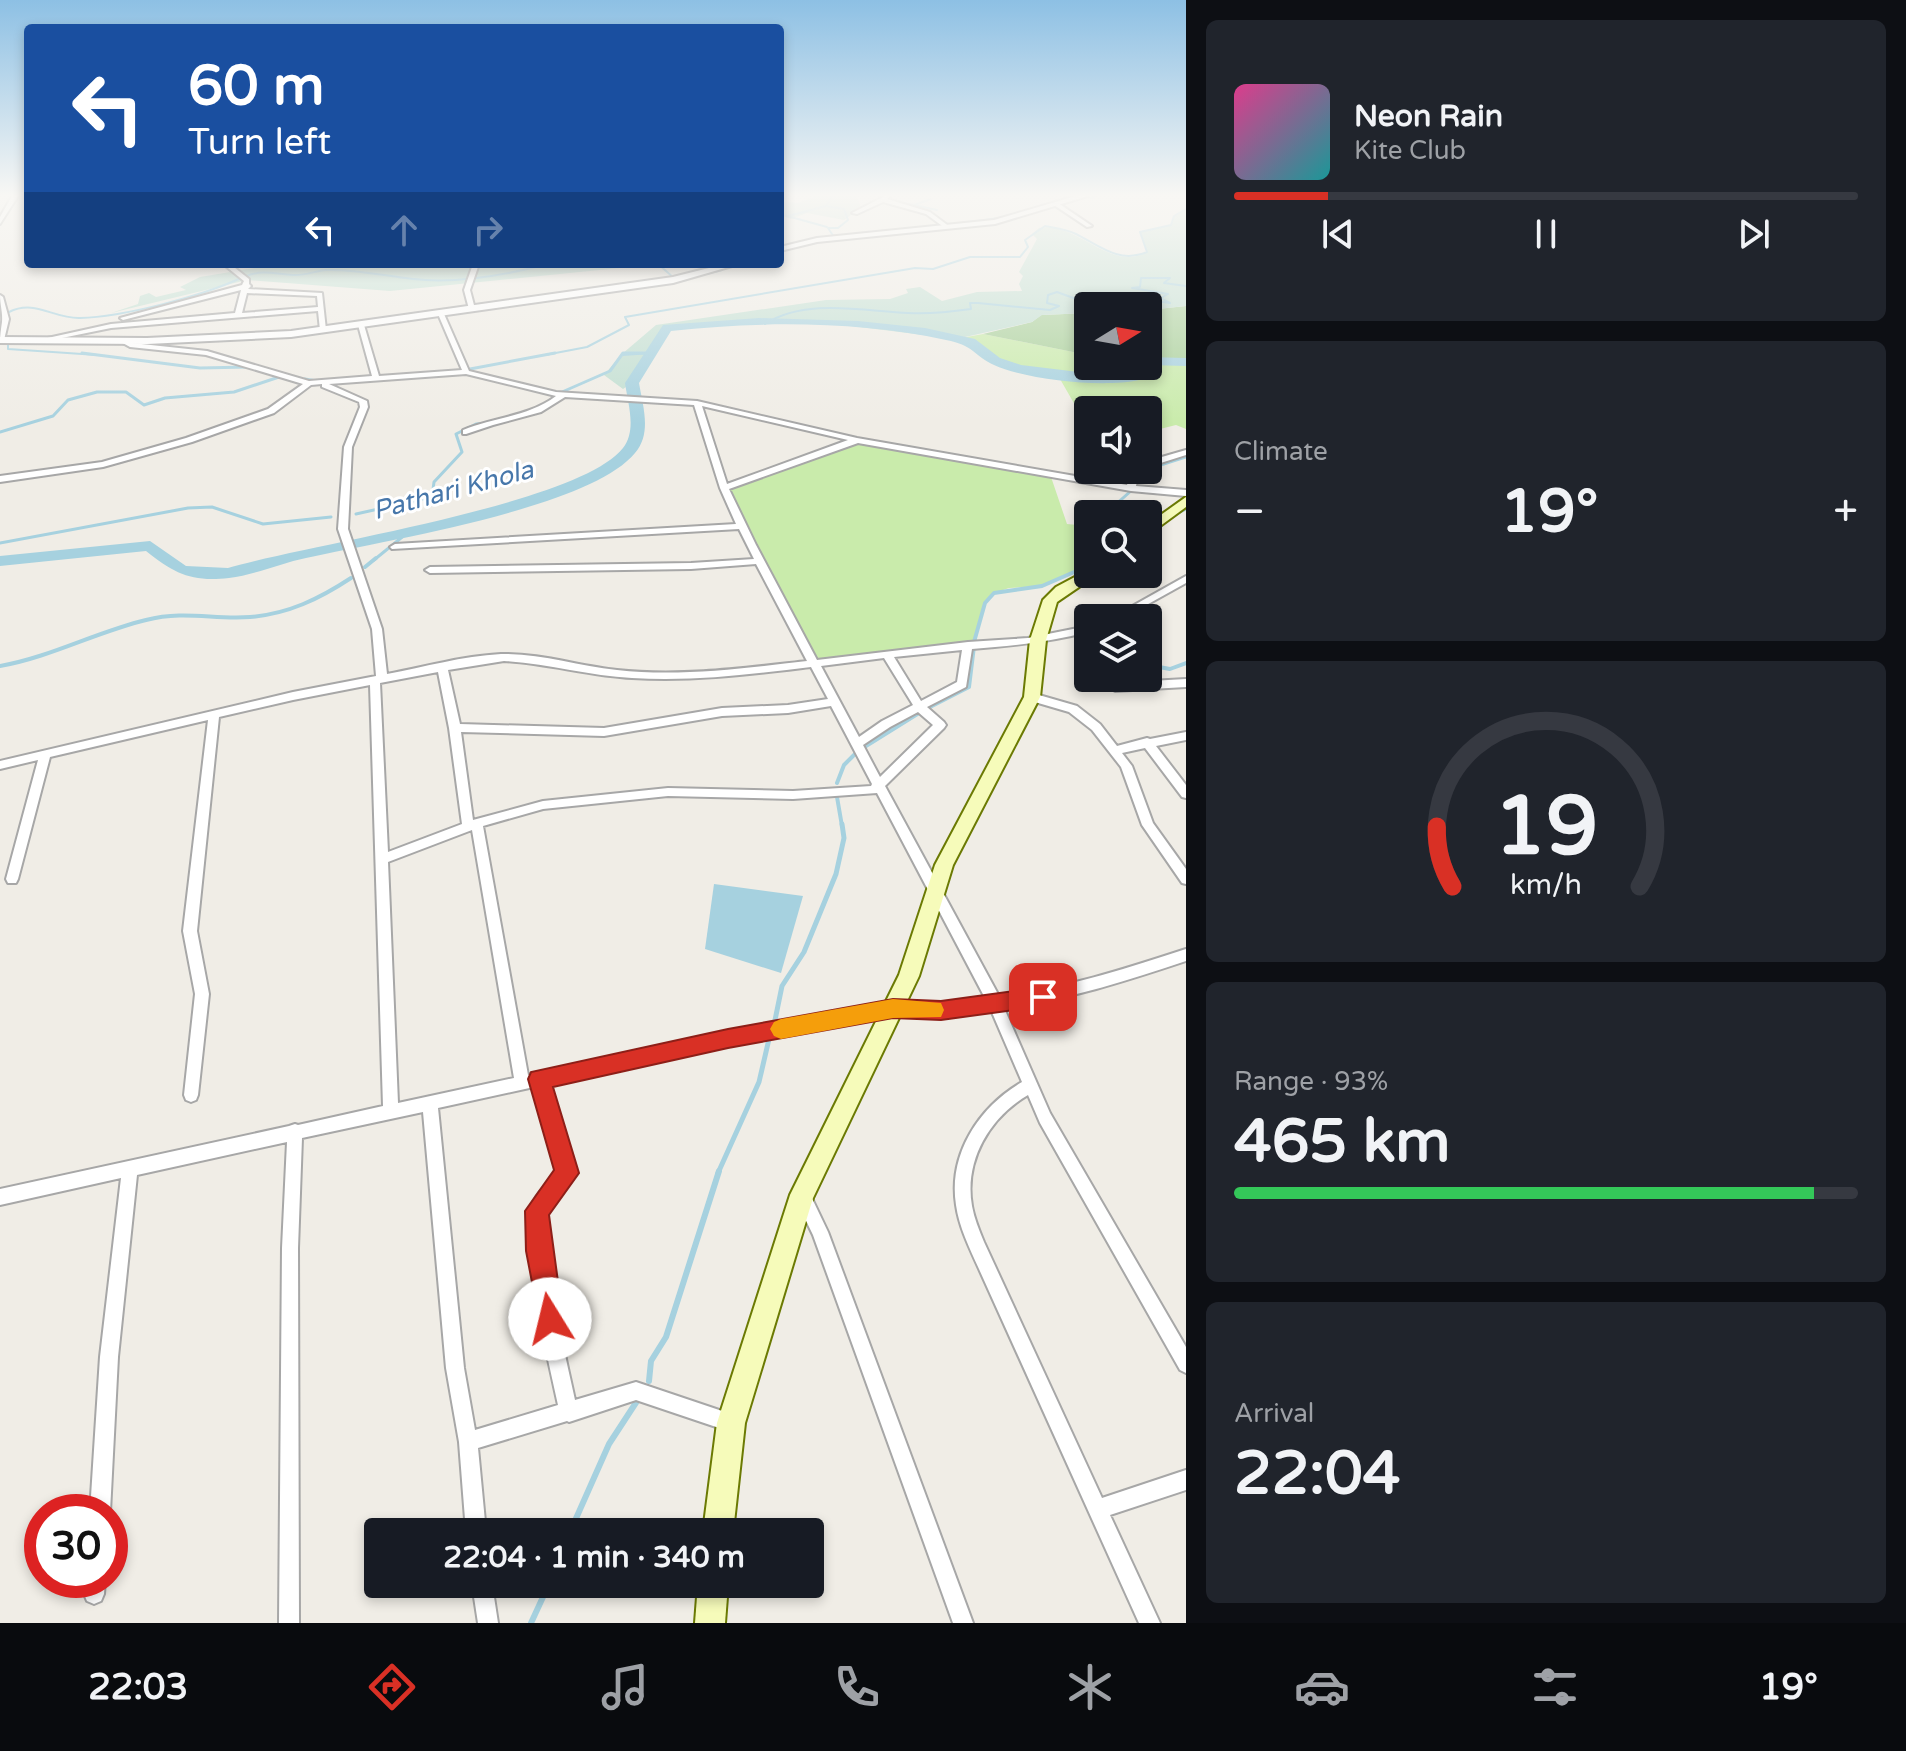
<!DOCTYPE html>
<meta charset="utf-8">
<style>
:root{--surface:#171b24;--page:#20242c;--text:#f1f3f6;--muted:#9ea1a6;--line:#363941;--accent:#d93025}
body{margin:0;font-family:"Varela Round",sans-serif;background:var(--page);color:var(--text);height:100vh;display:flex;flex-direction:column;font-size:30px;white-space:nowrap}
*{box-sizing:border-box;margin:0}
p{font-size:26px;color:var(--muted)}
.icon{flex:none;width:44px;height:44px;fill:none;stroke:currentColor;stroke-width:2;stroke-linecap:round;stroke-linejoin:round}
.map{position:relative;flex:1;overflow:hidden}
.drawer{display:flex;flex-direction:column;gap:20px;padding:20px;background:#0d0f14;width:720px}
.drawer>*{flex:none}
.guide{position:absolute;left:24px;top:24px;width:760px;height:244px;border-radius:8px;box-shadow:0 4px 12px #0003;background:#1a4fa0;color:#fff;overflow:hidden}
.needle{width:52px;rotate:79deg}
.controls{position:absolute;left:1074px;top:292px;display:grid;gap:16px}
.controls a{display:grid;place-items:center;width:88px;height:88px;border-radius:8px;background:var(--surface);box-shadow:0 4px 12px #0003;font-size:40px}
.speed{position:absolute;left:24px;top:1494px;display:flex;gap:16px;font-size:40px;font-weight:700;text-align:center}
.speed>*{display:grid;place-content:center;width:104px;height:104px;border-radius:50%;background:var(--surface);box-shadow:0 4px 12px #0003;line-height:1}
.speed .limit{border:12px solid #d22;background:#fff;color:#111}
.pin{position:absolute;display:grid;place-items:center;width:68px;height:68px;color:#fff;margin:-34px;border-radius:16px;box-shadow:0 4px 12px #0006}
.me{position:absolute;width:88px;margin:-44px;rotate:351deg;stroke-linejoin:round;filter:drop-shadow(0 0 6px #0008)}
.turn{display:flex;align-items:center;gap:28px;height:168px;padding:0 32px;font-size:36px}
.turn .icon{width:104px;height:104px;stroke-width:2.5}
.turn b{display:block;font-size:56px;line-height:68px}
.lanes{display:flex;align-items:center;height:76px;padding:0 32px;background:#0003;justify-content:center;gap:40px;direction:ltr}
.lanes .off{opacity:.35}
.big{font-size:60px;font-weight:700;line-height:1.1}
.drawer .card{flex:1;display:flex;flex-direction:column;justify-content:center;gap:12px;min-width:0;padding:0 28px;border-radius:12px;background:var(--page)}
.drawer .dial{align-items:center;gap:0}
.dial svg{height:208px;overflow:visible;fill:none;stroke:var(--line);stroke-width:7;stroke-linecap:round;text-anchor:middle}
.dial text{fill:var(--text);stroke:none}
.song{display:flex;align-items:center;gap:24px}
.cover{width:96px;height:96px;border-radius:12px;background:linear-gradient(135deg,hsl(330 70% 55%),hsl(180 70% 35%))}
.played{height:8px;border-radius:4px;background:linear-gradient(90deg,var(--accent) 15%,var(--line) 15%)}
.keys{display:flex;justify-content:space-around;direction:ltr}
.heat{display:flex;justify-content:space-between;align-items:center;font-size:44px;direction:ltr}
.charge{height:12px;border-radius:6px;background:linear-gradient(90deg,#34c759 93%,var(--line) 0)}
.trip{position:absolute;left:364px;top:1518px;width:460px;height:80px;border-radius:8px;background:var(--surface);box-shadow:0 4px 12px #0003;font-weight:700;line-height:80px;text-align:center}
.tabs{display:flex;height:128px;justify-content:space-around;align-items:center;background:#090b0e;color:var(--muted)}
.tabs .icon{width:56px;height:56px}
.tabs .on{color:var(--accent)}
.tabs b{font-size:36px;color:var(--text)}
main{display:flex;flex:1;min-height:0}
.map>svg:first-child{display:block}
.grass{fill:#c9ebab}
.forest{fill:#a9d09a}
.wetland{fill:#c2dfd2}
.water{fill:#a6d1df}
.lines{fill:none;stroke-linecap:round;stroke-linejoin:round}
.stream-far4{stroke:#a6d1df;stroke-width:2}
.stream-far3{stroke:#a6d1df;stroke-width:3}
.stream-far2{stroke:#a6d1df;stroke-width:4}
.stream-far1{stroke:#a6d1df;stroke-width:5}
.stream{stroke:#a6d1df;stroke-width:6}
.river{fill:#a6d1df;fill-rule:evenodd}
.minor-casing{stroke:#a7a7a7;stroke-width:4}
.tertiary-casing{stroke:#a7a7a7;stroke-width:4}
.secondary-casing{stroke:#6b7a03;stroke-width:4}
.minor{fill:#fff;fill-rule:evenodd}
.tertiary{fill:#fff;fill-rule:evenodd}
.secondary{fill:#f6fbba;fill-rule:evenodd}
.route{fill:#d93025;stroke:#8d1f18;stroke-width:2}
.slow{fill:#f59e0b}
.labels{text-anchor:middle;dominant-baseline:central;stroke-width:6;stroke-linejoin:round;paint-order:stroke}
.far-water-label{font-size:26px;font-style:italic;fill:#4777aa;stroke:#fff}
</style>
<main>
<div class="map">
<svg width="1186" height="1623" viewBox="0 0 1186 1623">
<rect width="100%" height="100%" fill="#f0ede6"/>
<!-- grass -->
<g class="grass">
<path d="M983,334L1088,355V366L1186,362V429L1176,425L1148,432V410H1088V437L1074,434L1083,419L1056,372L996,361L979,346L956,339Z"/>
<path d="M857,440L1050,474L1067,524L1088,526V566L1042,586L1009,588L994,593L985,603L974,642L814,664L724,488Z"/>
</g>
<!-- forest -->
<g class="forest">
<path d="M1186,306V362L1148,361V310Z"/>
<path d="M1088,313V355L983,334L1032,322L1041,315Z"/>
</g>
<!-- wetland -->
<g class="wetland">
<path d="M816,196H857L861,208L844,220L807,213L791,219L780,215V201L798,203Z"/>
<path d="M1186,209V306L1148,310V306H1088V313L1042,315L1032,322L956,339L843,325L732,322L667,328L632,383L623,389L604,375L622,354L656,325L826,300L890,299L908,293L906,289L920,287L942,301L977,292L1022,291L1019,284L1023,276L1019,272L1037,239L1032,234L1039,228C1077,221 1110,273 1147,252L1140,232L1171,225L1174,216Z"/>
<path d="M279,264H659L390,291L247,280L111,313L138,304L140,296L149,293L156,297L186,290L180,287L200,277Z"/>
</g>
<!-- water -->
<path class="water" d="M714,884L803,896L781,973L705,949Z"/>
<g class="lines">
<!-- stream-far4 -->
<g class="stream-far4">
<path d="M1091,198L1095,196"/>
<path d="M931,199L914,205L937,210"/>
<path d="M892,201L914,205"/>
<path d="M826,206L844,209L848,220L838,228H828L834,237"/>
<path d="M867,208L885,202"/>
<path d="M780,214L827,227"/>
<path d="M788,216L826,206L832,196"/>
<path d="M942,226L1005,217"/>
<path d="M658,264L674,278"/>
<path d="M247,276C263,269 279,275 296,275C306,275 316,271 326,270C356,269 384,276 413,279C456,284 506,275 548,264"/>
<path d="M678,281L722,270"/>
<path d="M9,312C35,299 54,319 80,318C123,317 202,296 241,278"/>
<path d="M765,324C806,298 862,311 908,313C929,314 950,312 971,309L970,303H978L1050,310L1059,306L1047,303L1048,295L1057,292L1087,303L1080,295H1112L1170,303L1161,298L1168,294L1132,288L1140,287L1141,278H1170L1164,283L1186,286"/>
<path d="M0,344H8V349L97,355"/>
<path d="M545,355L587,347L629,325L625,317L915,268L933,269L970,257H1020L1028,247L1025,240L1045,226C1055,228 1066,229 1076,234C1100,246 1119,264 1147,252L1140,232L1171,225L1174,216L1186,209"/>
<path d="M622,355L652,353"/>
</g>
<!-- stream-far3 -->
<g class="stream-far3">
<path d="M82,353L200,368L248,367"/>
<path d="M470,369L555,353"/>
<path d="M437,372L456,371"/>
<path d="M305,379L317,381"/>
<path d="M338,379L368,377"/>
<path d="M562,392L610,371L623,353H652"/>
<path d="M0,432L53,416L68,400L97,392H126L144,405L165,398L234,392L282,376"/>
<path d="M1148,469L1186,457"/>
<path d="M356,514L432,497L434,482L462,452L456,434L476,424L489,423"/>
<path d="M1105,514L1132,490"/>
<path d="M1174,515L1186,509"/>
<path d="M1148,542L1164,522"/>
<path d="M0,543L188,508L212,507L263,524L331,517"/>
<path d="M374,560L412,529"/>
</g>
<!-- stream-far2 -->
<g class="stream-far2">
<path d="M365,567L376,558"/>
<path d="M1080,585L1108,574"/>
<path d="M974,642L985,603L994,593L1042,586L1088,566"/>
<path d="M1148,665L1170,669L1186,663"/>
<path d="M0,666C51,657 96,632 146,620C185,610 214,620 250,617C288,614 319,599 351,578"/>
<path d="M1087,689H1107L1103,678"/>
<path d="M926,709L969,687L974,646"/>
<path d="M866,746L919,713"/>
<path d="M837,783L844,765L855,754"/>
<path d="M837,797L842,826"/>
</g>
<!-- stream-far1 -->
<g class="stream-far1">
<path d="M774,1025L782,986L804,952L836,874L844,838L842,824"/>
<path d="M718,1173L759,1082L769,1039"/>
</g>
<!-- stream -->
<g class="stream">
<path d="M649,1381L651,1361L666,1337L719,1171"/>
<path d="M570,1532L609,1444L639,1398"/>
<path d="M531,1623L549,1584"/>
</g>
<!-- river -->
<g class="river">
<path d="M759,318L858,321L925,328L975,339L1000,358L1021,365L1087,373L1130,374L1123,366H1140L1146,371L1139,380C1103,388 1027,380 994,365C974,356 974,345 946,340C857,321 761,321 671,331L639,383C643,407 652,433 635,453C589,509 381,541 306,558C281,563 255,575 229,578C191,582 175,574 146,551L0,566V556L150,541L186,566L228,568C309,544 578,505 623,448C637,430 628,404 625,383L663,325Z"/>
<path d="M1148,357L1186,358V366L1148,365Z"/>
</g>
<defs>
<g id="minor">
<path d="M12,196H18L0,224V217Z"/>
<path d="M885,196H890L887,199L930,212L950,227L945,228L926,214L883,202L857,214L852,213Z"/>
<path d="M1054,203H1058L1092,226L1087,227L1054,205Z"/>
<path d="M223,264H230L249,279V284L251,286L248,289L322,293L326,330L323,332L320,330L318,311L111,328L47,341L43,339L111,324L235,313L241,290L123,320L120,318L242,285L244,281ZM247,293L317,296L318,307L242,313Z"/>
<path d="M473,264H479L470,290L475,309L472,311L469,309L464,290Z"/>
<path d="M0,295L3,297L9,319L4,340L0,342C0,335 1,329 2,322C3,314 0,304 0,295Z"/>
<path d="M441,312L444,314L469,371L556,392L697,401L857,438L1127,485L1131,470H1139L1136,486L1186,490V496L1131,491L858,443L729,489L756,545L817,660L968,642L1028,638L1088,626V632C1050,642 1012,646 972,649L966,687L927,707L944,722L946,725L944,728L885,786L999,996C1066,988 1122,970 1186,949V961C1126,981 1067,1000 1004,1008L1050,1113L1186,1347V1373L1180,1370L1040,1123L1028,1095C989,1118 964,1161 972,1206C974,1218 979,1230 984,1242L1102,1498L1186,1470V1490L1110,1515L1160,1623H1139L979,1269C970,1249 959,1227 956,1205C948,1154 979,1107 1022,1082L991,1010L941,1016L893,1015L728,1045L548,1084L575,1173C571,1190 551,1195 546,1211C542,1227 545,1245 547,1261C554,1308 565,1354 575,1400L636,1382L731,1414L738,1416L740,1423L738,1430L731,1432L636,1400L569,1422L567,1421L478,1448L486,1532H466L459,1442L446,1368L423,1112L302,1138L298,1248L299,1623H279L282,1248L287,1142L137,1175L118,1357L110,1512H90L100,1357L121,1178L0,1205V1189L289,1126L295,1124L298,1125L383,1106L370,685L293,700L219,717L197,931L209,994L198,1095L196,1100L191,1102L186,1100L184,1095L195,994L183,931L208,720L50,757L18,879L16,883H8L6,879L38,760L0,769V761L293,692L376,676L372,629L338,529L344,447L360,407L359,402L322,387V384L311,385L274,413L192,442L103,467L0,482V476L102,462L186,438L268,409L303,384L206,355L130,347L121,342V340H125L132,343L207,351L309,381L372,376L358,325L361,323L364,325L379,376L462,370L438,314ZM466,374L556,396C528,417 494,417 463,430V434H466L493,425L541,412L565,397L694,405L720,488L736,524L395,544L390,547L392,549L739,529L754,559L691,563L430,567L425,570L430,573L691,569L756,564L807,661C745,668 680,677 617,670C578,666 540,653 501,654C462,656 425,667 387,674L382,629L348,529L352,447L368,407L367,401L329,384ZM702,406L848,440L727,484ZM962,650L957,682L921,701L894,657ZM884,658L913,705L882,721L859,737L821,666ZM504,661C547,663 589,676 632,678C692,682 752,674 811,667L828,699L788,705L722,708L604,728L460,724L448,670ZM438,672L449,728L462,824L388,852L380,683ZM831,706L872,784L871,786L793,791L668,788L543,801L473,820L461,732L604,736L722,716L788,713ZM918,712L933,725L880,777L863,745L890,727ZM877,793L985,998L941,1004L893,1003L728,1031L528,1075L483,826L543,809L668,796L793,799ZM472,830L514,1078L398,1103L388,862ZM534,1087L559,1173C547,1184 534,1194 530,1211C526,1229 529,1249 531,1266C537,1313 548,1359 558,1405L475,1430L464,1368L438,1108Z"/>
<path d="M1186,450V455L1148,467V461Z"/>
<path d="M1186,576V583L1123,618H1111Z"/>
<path d="M1186,679V687L1115,691L1110,687L1115,683Z"/>
<path d="M1032,693L1077,706L1100,724L1117,746L1147,738L1150,739L1186,732V740L1156,746L1186,785V798L1182,797L1145,748L1122,753L1132,766L1153,823L1186,869V884L1182,883L1142,825L1121,767L1092,730L1069,712L1028,700L1027,697L1028,694Z"/>
<path d="M802,1188L808,1190L828,1232L973,1623H953L813,1235L794,1196L796,1190Z"/>
<path d="M85,1580H105L104,1594L101,1601L94,1604L87,1601L84,1594Z"/>
<path d="M472,1584H492L498,1623H478Z"/>
</g>
<g id="tertiary">
<path d="M1076,196H1088L995,224L817,242L780,251V247L817,238L994,220Z"/>
<path d="M725,264H739L673,283L291,337L147,344L0,343V337L147,338L291,331L673,277Z"/>
</g>
<g id="secondary">
<path d="M1186,497V507L1148,535V524Z"/>
<path d="M1088,570V574H1098L1057,602L1046,640L1040,697L953,865L919,976L813,1198L745,1423L733,1532H703L717,1423L790,1195L899,975L935,865L1024,697L1030,640L1043,600L1056,587Z"/>
<path d="M698,1584H728L725,1623H695Z"/>
</g>
</defs>
<!-- minor casing -->
<use href="#minor" class="minor-casing"/>
<!-- tertiary casing -->
<use href="#tertiary" class="tertiary-casing"/>
<!-- secondary casing -->
<use href="#secondary" class="secondary-casing"/>
<!-- minor -->
<use href="#minor" class="minor"/>
<!-- tertiary -->
<use href="#tertiary" class="tertiary"/>
<!-- secondary -->
<use href="#secondary" class="secondary"/>
</g>
<!-- sky -->
<linearGradient id="sky" x2="0" y2="1"><stop stop-color="#8dc0e4"/><stop offset="0.46" stop-color="#f8f7f4"/><stop offset="1" stop-color="#f8f7f4" stop-opacity="0"/></linearGradient>
<rect width="1186" height="424" fill="url(#sky)"/>
<!-- route -->
<path class="route" d="M1043,987L1050,990L1054,997L1050,1003L1043,1006L941,1020L893,1018L728,1048L553,1087L579,1173L549,1215L563,1319L559,1329L550,1332L541,1329L526,1251L525,1211L554,1170L528,1079L531,1072L728,1029L893,999L941,1001Z"/>
<!-- slow -->
<path class="slow" d="M893,999L941,1003L944,1010L941,1017L893,1018L781,1039L774,1036L770,1029L774,1022L781,1019Z"/>
<g class="labels">
<!-- far-water labels -->
<g class="far-water-label">
<text transform="translate(453 490) rotate(-15)">Pathari Khola</text>
</g>
</g>
</svg>
<div class="controls">
<a><svg class="needle" viewBox="-14 -14 28 28"><path d="M0-13l5 13h-10z" fill="#e53935"/><path d="M0 13l5-13h-10z" fill="#9ea1a6"/></svg></a>
<a><svg class="icon" aria-label="sound" viewBox="0 0 24 24"><path d="M4 9h4l5-4v14l-5-4H4zM17 9q2 3 0 6"/></svg></a>
<a><svg class="icon" aria-label="search" viewBox="0 0 24 24"><circle cx="10" cy="10" r="6"/><path d="M15 15l6 6"/></svg></a>
<a><svg class="icon" aria-label="layers" viewBox="0 0 24 24"><path d="M12 4l9 5-9 5-9-5zM3 14l9 5 9-5"/></svg></a>
</div>
<div class="speed"><div class="limit">30</div></div>
<div class="pin" style="left:1043px;top:997px;background:#d93025"><svg class="icon" aria-label="arrive" viewBox="0 0 24 24"><path d="M6 21V4h12l-3 4 3 4H6"/></svg></div>
<svg class="me" style="left:550px;top:1319px" viewBox="-20 -20 40 40"><circle r="19" fill="#fff"/><path d="M0-13L10 11 0 6-10 11z" fill="#d93025"/></svg>
<div class="trip">22:04 · 1 min · 340 m</div>
<div class="guide">
<div class="turn"><svg class="icon" aria-label="left" viewBox="0 0 24 24"><path d="M17 20v-9H6M10 6l-5 5 5 5"/></svg><div><b>60 m</b>Turn left</div></div>
<div class="lanes"><svg class="icon" aria-label="left" viewBox="0 0 24 24"><path d="M17 20v-9H6M10 6l-5 5 5 5"/></svg><svg class="icon off" aria-label="ahead" viewBox="0 0 24 24"><path d="M12 20V5M6 11l6-6 6 6"/></svg><svg class="icon off" aria-label="right" viewBox="0 0 24 24"><path d="M7 20v-9h11M14 6l5 5-5 5"/></svg></div>
</div>
</div>
<section class="drawer">
<div class="card">
<div class="song"><i class="cover"></i><div><b>Neon Rain</b><p>Kite Club</p></div></div>
<div class="played"></div>
<div class="keys"><svg class="icon" aria-label="previous" viewBox="0 0 24 24"><path d="M18 5L8 12l10 7zM5 5v14"/></svg><svg class="icon" aria-label="pause" viewBox="0 0 24 24"><path d="M8 5v14M16 5v14"/></svg><svg class="icon" aria-label="next" viewBox="0 0 24 24"><path d="M6 5l10 7-10 7zM19 5v14"/></svg></div>
</div>
<div class="card"><p>Climate</p>
<div class="heat"><a>−</a><b class="big">19°</b><a>+</a></div>
</div>
<div class="card dial"><svg viewBox="0 0 100 80">
<path d="M14 69A42 42 0 1 1 86 69"/>
<path d="M14 69A42 42 0 0 1 8 46" stroke="#d93025"/>
<text x="50" y="56" font-size="32" font-weight="700">19</text>
<text x="50" y="72" font-size="11">km/h</text>
</svg></div>
<div class="card"><p>Range · 93%</p><b class="big">465 km</b><div class="charge"></div></div>
<div class="card"><p>Arrival</p><b class="big">22:04</b></div>
</section>
</main>
<nav class="tabs">
<b>22:03</b>
<svg class="icon on" aria-label="directions" viewBox="0 0 24 24"><path d="M12 3l9 9-9 9-9-9zM9 14v-3h6M13 9l2 2-2 2"/></svg>
<svg class="icon" aria-label="music" viewBox="0 0 24 24"><path d="M9 18V5l10-2v13"/><circle cx="6" cy="18" r="3"/><circle cx="16" cy="16" r="3"/></svg>
<svg class="icon" aria-label="phone" viewBox="0 0 24 24"><path d="M5 4h4l2 5-3 2q2 4 5 5l2-3 5 2v4C11 20 4 13 5 4z"/></svg>
<svg class="icon" aria-label="climate" viewBox="0 0 24 24"><path d="M12 3v18M4 7l16 10M4 17L20 7"/></svg>
<svg class="icon" aria-label="car" viewBox="0 0 24 24"><path d="M5 17H2v-5l4-1 3-4h7l3 4 3 1v5h-3M9 17h6M6 11h13"/><circle cx="7" cy="17" r="2"/><circle cx="17" cy="17" r="2"/></svg>
<svg class="icon" aria-label="filters" viewBox="0 0 24 24"><path d="M4 7h16M4 17h16"/><circle cx="9" cy="7" r="2"/><circle cx="15" cy="17" r="2"/></svg>
<b>19°</b>
</nav>
